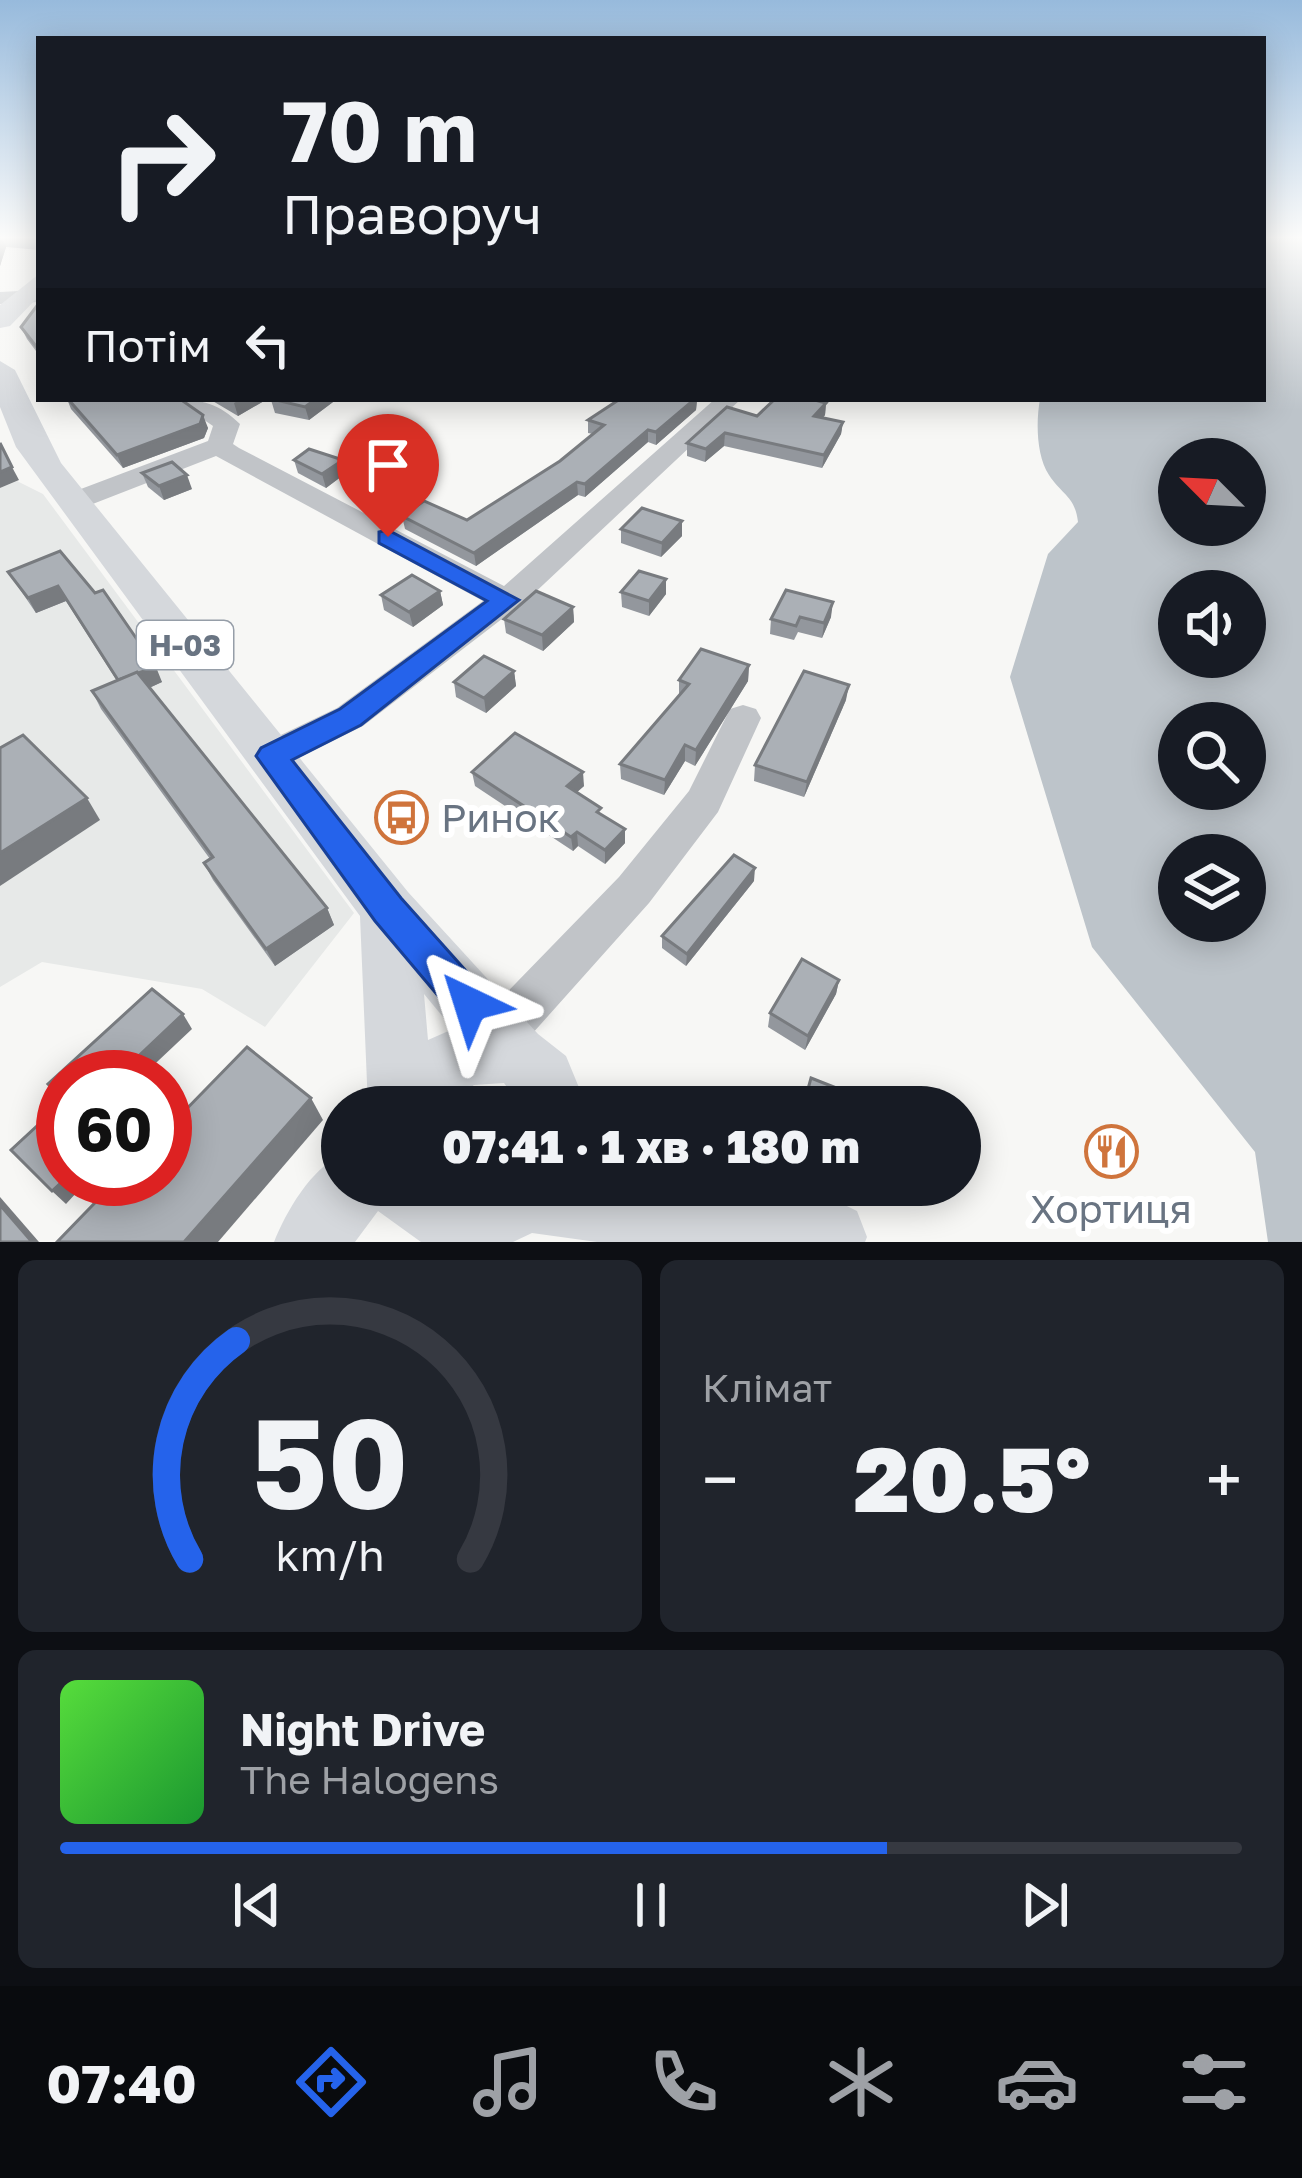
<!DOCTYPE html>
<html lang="uk">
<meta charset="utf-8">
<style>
:root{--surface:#171b24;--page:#20242c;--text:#f1f3f6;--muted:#9ea1a6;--line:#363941;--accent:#2563eb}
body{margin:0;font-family:"Golos Text",sans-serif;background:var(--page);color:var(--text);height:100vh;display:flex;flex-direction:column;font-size:45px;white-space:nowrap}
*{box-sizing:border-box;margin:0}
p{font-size:39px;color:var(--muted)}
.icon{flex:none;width:66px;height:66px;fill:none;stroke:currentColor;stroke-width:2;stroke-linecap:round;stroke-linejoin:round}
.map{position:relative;height:1242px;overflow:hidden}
.details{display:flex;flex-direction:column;gap:18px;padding:18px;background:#0d0f14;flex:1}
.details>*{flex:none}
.guide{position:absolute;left:36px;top:36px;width:1230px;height:366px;border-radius:0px;box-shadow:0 6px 30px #0003;background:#171b24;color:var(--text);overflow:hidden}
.needle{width:78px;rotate:294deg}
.buttons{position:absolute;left:1158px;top:438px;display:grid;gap:24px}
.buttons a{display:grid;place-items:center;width:108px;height:108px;border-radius:50%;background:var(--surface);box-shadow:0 6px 30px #0003;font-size:60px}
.speed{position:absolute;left:36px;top:1050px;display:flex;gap:24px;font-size:60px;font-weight:700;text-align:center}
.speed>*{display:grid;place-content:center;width:156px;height:156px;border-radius:50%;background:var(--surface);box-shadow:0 6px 30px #0003;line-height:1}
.speed .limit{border:18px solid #d22;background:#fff;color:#111}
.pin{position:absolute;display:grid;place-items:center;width:102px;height:102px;color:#fff;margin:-123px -51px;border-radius:50% 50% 50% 0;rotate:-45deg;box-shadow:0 0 12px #0007}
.pin .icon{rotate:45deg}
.me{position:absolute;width:132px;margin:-66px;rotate:319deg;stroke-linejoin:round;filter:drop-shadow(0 0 9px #0008)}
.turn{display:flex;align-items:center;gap:42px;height:252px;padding:0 48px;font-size:54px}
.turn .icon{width:156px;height:156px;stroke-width:2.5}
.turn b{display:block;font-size:84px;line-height:102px}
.then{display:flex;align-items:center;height:114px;padding:0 48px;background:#0003;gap:24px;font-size:45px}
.big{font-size:90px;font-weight:800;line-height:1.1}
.details .card{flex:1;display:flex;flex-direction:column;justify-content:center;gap:18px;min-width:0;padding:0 42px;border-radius:18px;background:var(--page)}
.details .dial{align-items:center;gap:0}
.dial svg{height:312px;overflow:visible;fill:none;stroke:var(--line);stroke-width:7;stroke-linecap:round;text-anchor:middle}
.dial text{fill:var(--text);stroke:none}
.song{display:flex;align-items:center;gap:36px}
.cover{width:144px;height:144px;border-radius:18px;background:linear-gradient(135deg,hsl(110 70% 55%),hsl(130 70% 35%))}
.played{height:12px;border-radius:6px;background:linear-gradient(90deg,var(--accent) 70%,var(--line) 70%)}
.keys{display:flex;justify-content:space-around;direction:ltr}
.heat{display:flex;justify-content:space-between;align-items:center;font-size:66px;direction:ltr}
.details .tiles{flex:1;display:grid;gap:18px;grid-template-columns:1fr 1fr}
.card:last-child{grid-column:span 2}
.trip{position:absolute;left:321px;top:1086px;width:660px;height:120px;border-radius:60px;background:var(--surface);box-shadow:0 6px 30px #0003;font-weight:800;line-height:120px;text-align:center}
.menu{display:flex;height:192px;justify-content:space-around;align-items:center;background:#090b0e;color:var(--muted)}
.menu .icon{width:84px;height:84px}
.menu .selected{color:var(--accent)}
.menu b{font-size:54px;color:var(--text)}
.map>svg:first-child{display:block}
.built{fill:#e7e9e8}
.water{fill:#bdc4ca;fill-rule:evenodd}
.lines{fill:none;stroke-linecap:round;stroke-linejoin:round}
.minor{fill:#c1c4c8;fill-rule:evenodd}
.major{fill:#d5d8dc;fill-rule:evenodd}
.wall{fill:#93979d}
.shaded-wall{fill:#787b7f}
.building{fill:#abb0b6;stroke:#787b7f;stroke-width:3}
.route{fill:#2563eb;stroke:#184099;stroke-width:3}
.labels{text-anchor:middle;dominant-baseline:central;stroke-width:12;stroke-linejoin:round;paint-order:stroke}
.shield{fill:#fff;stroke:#969ea8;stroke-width:3}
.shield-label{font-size:30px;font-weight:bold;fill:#697482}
.near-poi-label{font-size:39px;fill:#697482;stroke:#fff;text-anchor:start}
</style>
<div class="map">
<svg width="1302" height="1242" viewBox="0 0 1302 1242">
<rect width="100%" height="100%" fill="#f7f7f5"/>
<!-- built -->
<path class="built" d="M17,481L43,494L354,913L265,1027L202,989L42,962L0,987V488Z"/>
<!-- water -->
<path class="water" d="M1263,236H1302V1242H1268L1255,1152L1092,947L1010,677L1048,554L1078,522C1075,496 1062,495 1049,475C1036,455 1036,421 1040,399H1263ZM1179,459H1245V525H1179ZM1179,591H1245V657H1179ZM1179,723H1245V789H1179ZM1179,855H1245V921H1179Z"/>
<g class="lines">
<!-- minor -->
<g class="minor">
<path d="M39,290V302L0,304V292Z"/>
<path d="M174,399C201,399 220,404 240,424L233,444L239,448L504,586L715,399H741L528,599L363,726L272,771L258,766L253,756L258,746L337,708L483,601L216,456L85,507H65L61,501L65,495L208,441L213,426Z"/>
<path d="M743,705L756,709L761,718L718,812L649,903L515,1053L498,1060L481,1053L473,1036L481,1019L619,877L689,791L730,709Z"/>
</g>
<!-- major -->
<g class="major">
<path d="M39,274V296L10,326L0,328V305Z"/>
<path d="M0,361L15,370L61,463L408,892L538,1034L566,1056L587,1107H521L504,1083L474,1085L444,1107H368L360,916L16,447L0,407ZM424,994L453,1029L428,1040Z"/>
<path d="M342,1155V1185H804L857,1211L867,1237L865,1242H597L532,1233L513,1242H421L378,1211L355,1242H274C286,1212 311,1168 342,1155Z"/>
</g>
</g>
<!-- wall -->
<g class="wall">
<path d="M0,236H39V250L6,247L0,266Z"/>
<path d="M39,303V355L27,339L21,327Z"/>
<path d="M67,399H180L208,428L204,438L123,468L71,409Z"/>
<path d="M203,399H263L264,401L238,416L211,400Z"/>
<path d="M332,399L333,402L309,420L275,413L271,400Z"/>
<path d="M697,400L696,410L656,445L648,442L585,497L578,495L476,566L405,529L402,516L467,520L560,461L593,434L588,433V420Z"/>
<path d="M816,400L826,403L825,415L823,418L843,422L841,434L822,468L724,446L705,462L687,456V443L757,416Z"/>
<path d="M294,460L346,473L326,488L298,473Z"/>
<path d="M142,473L192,489L164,500L148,487Z"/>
<path d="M418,473L420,487L399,503L373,494L370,480Z"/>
<path d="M621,529L682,536L661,557L621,543Z"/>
<path d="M8,572L95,593L162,682L149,688L327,908L334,925L275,966L213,880L204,863L210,859L101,709L92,691L117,681L66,601L36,613Z"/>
<path d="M666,579V594L649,616L622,607L621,592Z"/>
<path d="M440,591L443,605L413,627L384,610L381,595Z"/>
<path d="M573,607L574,622L543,651L506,633L504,619Z"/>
<path d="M831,617L822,638L798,632L794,640L770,634L771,619Z"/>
<path d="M749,665L748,681L695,766L685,761L664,795L621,779L620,764L679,696V680Z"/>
<path d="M514,671L516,686L486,713L456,697L454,682Z"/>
<path d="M846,700L804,797L754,781L755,765Z"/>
<path d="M472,772L584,786L577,792L601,814L625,843L605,864L578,846L573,851L475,786Z"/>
<path d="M754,881L686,966L662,948V936Z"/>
<path d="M839,980L836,994L805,1050L768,1027L770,1013Z"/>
</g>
<!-- shaded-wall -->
<g class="shaded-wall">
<path d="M1,236L6,247L0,266V240Z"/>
<path d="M241,399H263L264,401L238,416L234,403Z"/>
<path d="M316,399H332L333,402L309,420L305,407Z"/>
<path d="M688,399H699L697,400L696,410L656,445V432Z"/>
<path d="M826,403L825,415L813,428L814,416Z"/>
<path d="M203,415L208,428L204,438L123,468L117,455Z"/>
<path d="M843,422L841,434L822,468L824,455Z"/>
<path d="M648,430V442L585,497V484Z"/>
<path d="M725,433L724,446L705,462L706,449Z"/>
<path d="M343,460L346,473L326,488L322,474Z"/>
<path d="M12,467L19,480L0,488V472Z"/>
<path d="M418,473L420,487L399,503L397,489Z"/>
<path d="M187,475L192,489L164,500L159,486Z"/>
<path d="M577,482L578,495L476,566L474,553Z"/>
<path d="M682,521V536L661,557L662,543Z"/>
<path d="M666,579V594L649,616V601Z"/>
<path d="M58,586L66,601L36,613L28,598Z"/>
<path d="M440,591L443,605L413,627L409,612Z"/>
<path d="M833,602L831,617L822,638L824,623Z"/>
<path d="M573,607L574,622L543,651L542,635Z"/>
<path d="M749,665L748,681L695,766L696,750Z"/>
<path d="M156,667L162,682L127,698L120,682Z"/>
<path d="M514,671L516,686L486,713L484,698Z"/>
<path d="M849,685L846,700L804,797L807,782Z"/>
<path d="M685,745V761L664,795L665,780Z"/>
<path d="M583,772L584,786L568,800L567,786Z"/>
<path d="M87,798L100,820L0,886V853Z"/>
<path d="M625,829V843L605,864V850Z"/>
<path d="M577,832L578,846L573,851L571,837Z"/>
<path d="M755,868L754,881L686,966L687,954Z"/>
<path d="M327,908L334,925L275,966L266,949Z"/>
<path d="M839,980L836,994L805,1050L808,1036Z"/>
<path d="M183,1014L192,1029L141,1077H133L126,1068Z"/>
<path d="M311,1098L323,1120L218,1242H184Z"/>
<path d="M65,1179H89L66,1204L52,1191Z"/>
<path d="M0,1197L39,1242H32L0,1205Z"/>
</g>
<!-- building -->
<g class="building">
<path d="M0,236H39V240L1,236L0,240Z"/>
<path d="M39,303V350L21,327Z"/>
<path d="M68,399H180L203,415L200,424L117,455Z"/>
<path d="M272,399H316L305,407Z"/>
<path d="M620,399H695L656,432L648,430L585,484L577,482L474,553L402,516L424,501L467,520L560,461L604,425L588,420Z"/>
<path d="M775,399H811L826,403L814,416L843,422L824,455L725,433L706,449L687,443L727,407L757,416Z"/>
<path d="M0,443L12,467L0,472Z"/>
<path d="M309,449L343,460L322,474L294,460Z"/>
<path d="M172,462L187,475L159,486L142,473Z"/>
<path d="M392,465L418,473L397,489L370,480Z"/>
<path d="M642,508L682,521L662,543L621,529Z"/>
<path d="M60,551L95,593L103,590L156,667L118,680L58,586L28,598L8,572Z"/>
<path d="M639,571L666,579L649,601L621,592Z"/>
<path d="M412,575L440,591L409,612L381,595Z"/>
<path d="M786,590L833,602L824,623L800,617L796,626L771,619Z"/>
<path d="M536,591L573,607L542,635L504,619Z"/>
<path d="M701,649L749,665L696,750L685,745L665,780L620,764L689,684L679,680Z"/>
<path d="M484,656L514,671L484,698L454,682Z"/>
<path d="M804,671L849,685L807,782L755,765Z"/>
<path d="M137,672L327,908L266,949L204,863L213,857L92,691Z"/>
<path d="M515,733L583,772L567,786L601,808L597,812L625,829L605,850L577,832L571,837L472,772Z"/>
<path d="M23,735L87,798L0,853V748Z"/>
<path d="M734,855L755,868L687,954L662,936Z"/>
<path d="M802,959L839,980L808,1036L770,1013Z"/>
<path d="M152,989L183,1014L126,1068L136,1077H63V1098L48,1084Z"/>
<path d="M247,1047L311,1098L184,1242H57L118,1179H165V1131Z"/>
<path d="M811,1078L844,1091L840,1107H803Z"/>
<path d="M63,1102V1179H65L52,1191L11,1150Z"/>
<path d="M0,1205L32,1242H0Z"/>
</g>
<!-- sky -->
<linearGradient id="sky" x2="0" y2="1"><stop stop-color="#97badc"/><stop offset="0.58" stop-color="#fbfbfa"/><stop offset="1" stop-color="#fbfbfa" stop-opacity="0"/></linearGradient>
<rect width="1302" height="410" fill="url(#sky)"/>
<!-- route -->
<path class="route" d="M388,530L519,600L361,725L292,760L401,898L484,991L490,1004L484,1017L470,1023L456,1017L375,921L256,756L261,748L340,709L487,601L379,543V532Z"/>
<!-- icons -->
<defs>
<symbol id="bus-ring" viewBox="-11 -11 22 22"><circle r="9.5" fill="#fff" stroke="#cf743c" stroke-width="1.5"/><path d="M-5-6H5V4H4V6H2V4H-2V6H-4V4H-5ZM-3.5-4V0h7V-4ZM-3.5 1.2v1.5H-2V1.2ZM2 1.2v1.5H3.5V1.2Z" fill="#cf743c"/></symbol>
<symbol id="restaurant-ring" viewBox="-11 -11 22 22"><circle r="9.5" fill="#fff" stroke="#cf743c" stroke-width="1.5"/><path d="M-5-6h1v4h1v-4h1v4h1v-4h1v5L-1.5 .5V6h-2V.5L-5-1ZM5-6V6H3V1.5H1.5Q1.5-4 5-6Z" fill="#cf743c"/></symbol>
</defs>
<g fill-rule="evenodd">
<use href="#bus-ring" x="372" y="788" width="59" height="59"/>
<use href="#restaurant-ring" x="1082" y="1122" width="59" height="59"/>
</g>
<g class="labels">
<!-- shield labels -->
<rect class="shield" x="137" y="621" width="96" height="48" rx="9"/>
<g class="shield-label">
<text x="185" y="645">Н-03</text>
</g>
<!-- near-poi labels -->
<g class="near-poi-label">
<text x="441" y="817">Ринок</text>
<text x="1111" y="1208" text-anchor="middle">Хортиця</text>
</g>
</g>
</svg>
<div class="buttons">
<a><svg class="needle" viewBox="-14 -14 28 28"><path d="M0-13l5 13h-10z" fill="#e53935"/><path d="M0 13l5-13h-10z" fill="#9ea1a6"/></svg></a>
<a><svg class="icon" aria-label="sound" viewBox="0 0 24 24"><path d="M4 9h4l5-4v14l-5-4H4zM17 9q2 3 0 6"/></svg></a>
<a><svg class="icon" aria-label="search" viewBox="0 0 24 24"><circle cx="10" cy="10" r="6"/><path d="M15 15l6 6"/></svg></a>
<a><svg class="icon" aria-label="layers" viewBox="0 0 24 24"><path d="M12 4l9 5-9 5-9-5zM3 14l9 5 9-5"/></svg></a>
</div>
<div class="speed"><div class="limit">60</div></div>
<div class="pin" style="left:388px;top:537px;background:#d93025"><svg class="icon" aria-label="arrive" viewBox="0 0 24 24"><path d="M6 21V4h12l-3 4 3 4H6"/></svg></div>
<svg class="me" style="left:470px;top:1004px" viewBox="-20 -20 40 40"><path d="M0-17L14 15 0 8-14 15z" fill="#2563eb" stroke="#fff" stroke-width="4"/></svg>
<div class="trip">07:41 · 1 хв · 180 m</div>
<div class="guide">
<div class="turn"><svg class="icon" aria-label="right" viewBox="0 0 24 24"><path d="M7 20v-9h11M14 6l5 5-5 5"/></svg><div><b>70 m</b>Праворуч</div></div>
<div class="then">Потім<svg class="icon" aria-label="left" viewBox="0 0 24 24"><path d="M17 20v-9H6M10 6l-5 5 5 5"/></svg></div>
</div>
</div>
<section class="details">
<div class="tiles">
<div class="card dial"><svg viewBox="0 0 100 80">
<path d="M14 69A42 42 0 1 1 86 69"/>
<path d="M14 69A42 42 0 0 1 26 13" stroke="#2563eb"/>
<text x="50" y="56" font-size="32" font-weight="700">50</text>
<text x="50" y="72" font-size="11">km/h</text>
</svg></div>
<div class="card"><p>Клімат</p>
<div class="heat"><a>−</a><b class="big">20.5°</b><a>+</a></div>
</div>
<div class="card">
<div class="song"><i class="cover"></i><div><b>Night Drive</b><p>The Halogens</p></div></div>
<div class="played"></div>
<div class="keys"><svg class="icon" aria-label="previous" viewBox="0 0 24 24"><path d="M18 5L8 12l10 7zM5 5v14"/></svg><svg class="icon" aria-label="pause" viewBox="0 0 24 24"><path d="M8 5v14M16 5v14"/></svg><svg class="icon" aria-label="next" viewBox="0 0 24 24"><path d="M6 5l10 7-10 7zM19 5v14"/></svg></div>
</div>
</div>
</section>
<nav class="menu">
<b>07:40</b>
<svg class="icon selected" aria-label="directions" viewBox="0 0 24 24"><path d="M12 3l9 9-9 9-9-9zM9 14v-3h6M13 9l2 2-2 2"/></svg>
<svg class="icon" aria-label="music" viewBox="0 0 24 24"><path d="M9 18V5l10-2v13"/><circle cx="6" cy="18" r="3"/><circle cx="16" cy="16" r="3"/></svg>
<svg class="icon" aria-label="phone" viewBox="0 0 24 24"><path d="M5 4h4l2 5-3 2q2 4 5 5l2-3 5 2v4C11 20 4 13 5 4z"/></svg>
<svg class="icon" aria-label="climate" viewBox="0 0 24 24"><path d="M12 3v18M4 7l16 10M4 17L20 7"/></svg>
<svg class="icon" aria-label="car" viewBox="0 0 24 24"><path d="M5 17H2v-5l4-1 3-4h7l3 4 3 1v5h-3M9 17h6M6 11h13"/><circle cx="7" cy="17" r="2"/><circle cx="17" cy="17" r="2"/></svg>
<svg class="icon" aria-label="filters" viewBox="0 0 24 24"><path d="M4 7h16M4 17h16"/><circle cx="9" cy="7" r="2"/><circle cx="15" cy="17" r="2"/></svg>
</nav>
